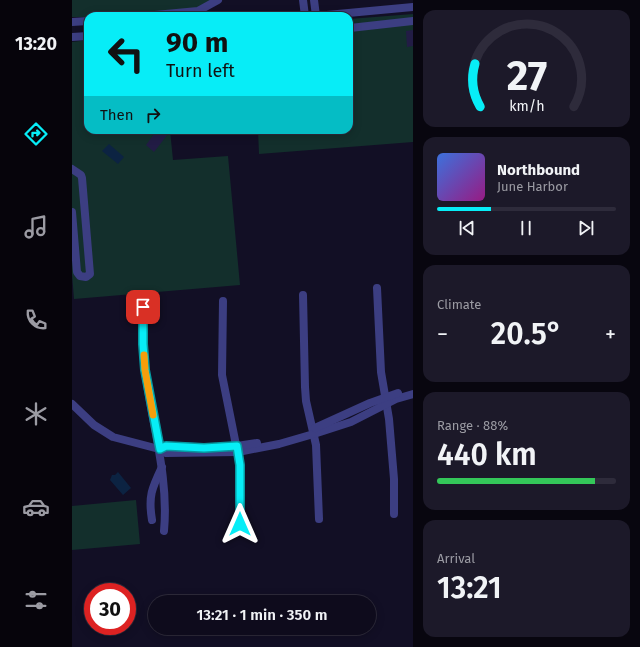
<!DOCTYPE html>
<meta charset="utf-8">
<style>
:root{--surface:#0e0b1c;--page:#1c1929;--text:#f1f3f6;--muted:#9b9ba3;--line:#2e2b3b;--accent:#07edf7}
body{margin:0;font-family:"Fira Sans",sans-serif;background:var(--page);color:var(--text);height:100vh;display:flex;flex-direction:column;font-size:15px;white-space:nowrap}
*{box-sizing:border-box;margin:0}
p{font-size:13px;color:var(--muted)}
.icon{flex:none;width:22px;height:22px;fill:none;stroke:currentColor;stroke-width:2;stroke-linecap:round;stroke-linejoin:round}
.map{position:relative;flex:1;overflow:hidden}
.drawer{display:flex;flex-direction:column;gap:10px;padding:10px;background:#08060f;width:227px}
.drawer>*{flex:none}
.banner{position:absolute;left:12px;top:12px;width:269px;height:122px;border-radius:12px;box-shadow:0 2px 10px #0003,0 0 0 1px var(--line);background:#07edf7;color:#111;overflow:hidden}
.speed{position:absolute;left:12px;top:583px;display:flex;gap:8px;font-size:20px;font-weight:700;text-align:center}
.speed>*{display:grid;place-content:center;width:52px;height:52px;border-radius:50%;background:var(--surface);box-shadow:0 2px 10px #0003,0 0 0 1px var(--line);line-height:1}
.speed .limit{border:6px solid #d22;background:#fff;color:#111}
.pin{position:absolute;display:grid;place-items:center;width:34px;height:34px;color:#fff;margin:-17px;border-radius:8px;box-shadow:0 2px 6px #0006}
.me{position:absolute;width:44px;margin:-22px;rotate:0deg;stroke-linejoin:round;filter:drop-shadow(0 0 3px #0008)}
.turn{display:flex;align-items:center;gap:14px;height:84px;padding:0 16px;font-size:18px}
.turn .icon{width:52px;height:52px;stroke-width:2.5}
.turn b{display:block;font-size:28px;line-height:34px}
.then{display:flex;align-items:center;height:38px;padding:0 16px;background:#0003;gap:8px;font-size:15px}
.big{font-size:30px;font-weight:600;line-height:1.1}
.drawer .widget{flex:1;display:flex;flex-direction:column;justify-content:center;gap:6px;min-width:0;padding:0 14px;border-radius:12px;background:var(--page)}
.drawer .dial{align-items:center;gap:0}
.dial svg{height:104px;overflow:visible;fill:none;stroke:var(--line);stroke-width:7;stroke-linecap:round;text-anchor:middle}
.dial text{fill:var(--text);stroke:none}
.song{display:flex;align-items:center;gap:12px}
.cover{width:48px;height:48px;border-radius:6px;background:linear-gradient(135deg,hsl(220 70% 55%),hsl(310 70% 35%))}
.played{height:4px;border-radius:2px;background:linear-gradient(90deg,var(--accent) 30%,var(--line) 30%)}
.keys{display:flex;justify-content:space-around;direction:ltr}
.heat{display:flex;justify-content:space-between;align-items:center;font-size:22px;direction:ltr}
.charge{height:6px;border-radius:3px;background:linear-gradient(90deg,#34c759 88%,var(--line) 0)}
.trip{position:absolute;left:76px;top:595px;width:228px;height:40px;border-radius:20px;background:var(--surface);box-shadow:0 2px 10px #0003,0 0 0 1px var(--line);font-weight:600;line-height:40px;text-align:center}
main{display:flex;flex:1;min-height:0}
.dock{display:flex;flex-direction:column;width:72px;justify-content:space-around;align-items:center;background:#06040b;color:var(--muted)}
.dock .icon{width:28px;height:28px}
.dock .on{color:var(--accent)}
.dock b{font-size:18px;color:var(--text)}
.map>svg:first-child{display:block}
.green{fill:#132f2c}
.water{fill:#0c2342}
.building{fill:#221c45}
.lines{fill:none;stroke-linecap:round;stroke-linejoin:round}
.minor{stroke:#3c3e82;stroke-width:8}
.route-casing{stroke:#059aa1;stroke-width:10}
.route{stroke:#07edf7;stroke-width:7}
.slow{stroke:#f59e0b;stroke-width:7}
</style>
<main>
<nav class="dock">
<b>13:20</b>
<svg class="icon on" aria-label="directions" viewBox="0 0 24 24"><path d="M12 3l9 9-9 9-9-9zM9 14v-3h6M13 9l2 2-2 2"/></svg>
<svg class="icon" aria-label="music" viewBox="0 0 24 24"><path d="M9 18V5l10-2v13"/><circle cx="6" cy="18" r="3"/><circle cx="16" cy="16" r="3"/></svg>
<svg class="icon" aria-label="phone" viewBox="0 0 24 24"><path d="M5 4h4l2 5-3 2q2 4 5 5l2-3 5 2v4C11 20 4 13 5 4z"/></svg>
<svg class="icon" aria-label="climate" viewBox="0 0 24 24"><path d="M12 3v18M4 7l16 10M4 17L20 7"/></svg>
<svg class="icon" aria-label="car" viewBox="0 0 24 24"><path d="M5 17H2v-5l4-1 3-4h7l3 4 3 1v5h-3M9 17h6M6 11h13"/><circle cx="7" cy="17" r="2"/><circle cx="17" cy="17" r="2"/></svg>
<svg class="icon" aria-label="filters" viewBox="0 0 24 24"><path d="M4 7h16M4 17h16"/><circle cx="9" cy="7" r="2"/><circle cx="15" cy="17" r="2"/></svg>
</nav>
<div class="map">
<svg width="341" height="647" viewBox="0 0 341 647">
<rect width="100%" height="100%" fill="#120f25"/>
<!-- green -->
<g class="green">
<path d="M0,0H139L126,9L34,16H16V17H0Z"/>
<path d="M341,14V142L187,154L186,130H277V19Z"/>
<path d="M16,40V130H98L101,160L156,156L168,285L2,299L0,274V42Z"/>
<path d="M64,500L68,544L0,550V506Z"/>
</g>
<!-- water -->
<g class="water">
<path d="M37,144L52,157L46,164L30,151Z"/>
<path d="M46,472L59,488L51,495L38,480L40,475H43Z"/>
</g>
<!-- building -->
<g class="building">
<path d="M341,30V46L335,47L334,31Z"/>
<path d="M85,130H92L96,134L82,152L74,145Z"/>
</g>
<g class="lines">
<!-- minor -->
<g class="minor">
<path d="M231,0L233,16"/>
<path d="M242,0L244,16"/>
<path d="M72,16L126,11L146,0"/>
<path d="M244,16L341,7"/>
<path d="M0,22L16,21"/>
<path d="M278,28L341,21"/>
<path d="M0,37L16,36"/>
<path d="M0,169L9,175L10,178L18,274L14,277L8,276L5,272L0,212"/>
<path d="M305,288L309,372L317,419L322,479V514"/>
<path d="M231,295L233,387L234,401L244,445L247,519"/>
<path d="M151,301L150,375L168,465V524"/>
<path d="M71,307C71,328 70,350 73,371C80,425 97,477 92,531"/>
<path d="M0,404L22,425L41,437L87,449L94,453L166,452L207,444L245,433L279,422L324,399L341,394"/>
<path d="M243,428L298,403L326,393"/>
<path d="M145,447L165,446L185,443"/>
<path d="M87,449L94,446L126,447"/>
<path d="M80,520C76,496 80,488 90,467"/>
</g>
</g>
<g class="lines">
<defs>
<path id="route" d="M71,307V344L73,370L88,449L94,446L132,448L165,446L168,465V524"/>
</defs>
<!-- route casing -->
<use href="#route" class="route-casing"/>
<!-- route -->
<use href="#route" class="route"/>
<!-- slow -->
<path class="slow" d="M72,355L73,370L81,415"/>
</g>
</svg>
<div class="speed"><div class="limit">30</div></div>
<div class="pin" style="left:71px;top:307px;background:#d93025"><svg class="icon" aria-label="arrive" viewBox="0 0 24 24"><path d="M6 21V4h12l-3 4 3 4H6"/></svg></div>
<svg class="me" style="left:168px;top:524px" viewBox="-20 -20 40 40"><path d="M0-17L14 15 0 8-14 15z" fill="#07edf7" stroke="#fff" stroke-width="4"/></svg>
<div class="trip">13:21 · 1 min · 350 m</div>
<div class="banner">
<div class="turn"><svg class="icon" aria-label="left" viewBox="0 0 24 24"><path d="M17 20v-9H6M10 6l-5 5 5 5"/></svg><div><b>90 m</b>Turn left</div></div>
<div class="then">Then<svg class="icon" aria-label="right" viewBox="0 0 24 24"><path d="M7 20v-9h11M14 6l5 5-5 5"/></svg></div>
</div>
</div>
<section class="drawer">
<div class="widget dial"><svg viewBox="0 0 100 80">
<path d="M14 69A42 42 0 1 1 86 69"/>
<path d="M14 69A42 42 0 0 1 10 36" stroke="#07edf7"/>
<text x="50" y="56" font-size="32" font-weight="700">27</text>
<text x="50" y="72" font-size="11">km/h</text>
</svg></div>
<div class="widget">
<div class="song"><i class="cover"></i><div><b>Northbound</b><p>June Harbor</p></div></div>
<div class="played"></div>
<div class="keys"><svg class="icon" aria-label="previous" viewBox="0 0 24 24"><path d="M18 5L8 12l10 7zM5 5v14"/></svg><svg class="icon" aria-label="pause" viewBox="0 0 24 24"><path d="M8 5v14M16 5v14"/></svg><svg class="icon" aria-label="next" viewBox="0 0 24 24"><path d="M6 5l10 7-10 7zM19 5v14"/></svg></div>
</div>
<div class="widget"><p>Climate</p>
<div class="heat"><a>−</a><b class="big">20.5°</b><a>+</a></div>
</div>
<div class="widget"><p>Range · 88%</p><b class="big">440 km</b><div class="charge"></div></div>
<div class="widget"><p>Arrival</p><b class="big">13:21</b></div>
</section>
</main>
